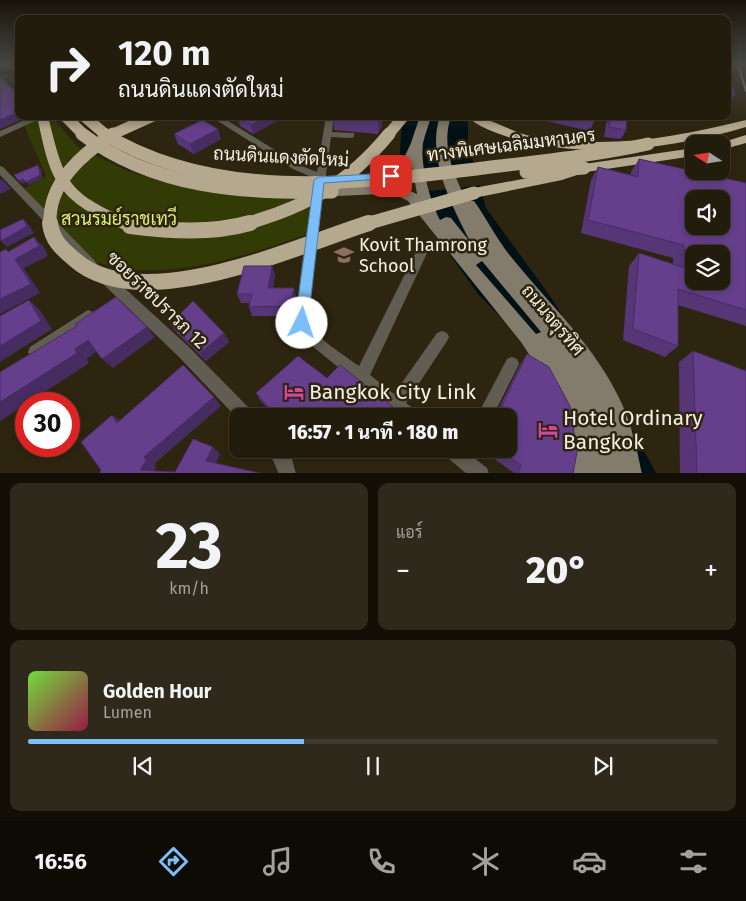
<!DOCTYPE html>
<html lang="th">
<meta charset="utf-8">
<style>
:root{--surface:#221c0c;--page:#2e291a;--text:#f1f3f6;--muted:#a2a19d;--line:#3f3a2d;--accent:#7bbef9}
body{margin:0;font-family:"Fira Sans",Sarabun,sans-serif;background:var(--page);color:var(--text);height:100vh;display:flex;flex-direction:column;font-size:19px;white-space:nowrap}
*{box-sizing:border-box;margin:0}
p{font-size:16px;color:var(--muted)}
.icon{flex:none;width:28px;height:28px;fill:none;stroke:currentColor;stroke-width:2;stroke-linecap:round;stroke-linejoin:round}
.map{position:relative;height:473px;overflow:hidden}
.details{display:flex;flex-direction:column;gap:10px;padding:10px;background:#130f07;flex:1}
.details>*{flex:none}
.banner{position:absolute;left:15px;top:15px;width:716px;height:105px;border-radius:10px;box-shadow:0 2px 8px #0003,0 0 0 1px var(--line);background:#221c0c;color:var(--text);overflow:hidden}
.needle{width:32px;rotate:282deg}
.fabs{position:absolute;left:685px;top:135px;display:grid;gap:10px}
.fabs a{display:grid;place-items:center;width:45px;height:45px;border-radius:10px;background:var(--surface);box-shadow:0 2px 8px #0003,0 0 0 1px var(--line);font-size:25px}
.speed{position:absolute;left:15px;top:392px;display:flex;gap:10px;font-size:25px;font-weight:700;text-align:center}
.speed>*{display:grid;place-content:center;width:65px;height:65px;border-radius:50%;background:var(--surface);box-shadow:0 2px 8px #0003,0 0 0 1px var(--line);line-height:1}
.speed .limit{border:8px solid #d22;background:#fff;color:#111}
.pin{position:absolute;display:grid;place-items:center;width:42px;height:42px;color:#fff;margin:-21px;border-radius:10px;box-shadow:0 2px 8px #0006}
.me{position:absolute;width:55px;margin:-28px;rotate:4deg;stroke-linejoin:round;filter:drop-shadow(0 0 4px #0008)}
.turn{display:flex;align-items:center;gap:18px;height:105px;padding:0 20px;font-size:22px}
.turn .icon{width:65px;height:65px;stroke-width:2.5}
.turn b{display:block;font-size:35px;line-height:42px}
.big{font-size:38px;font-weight:800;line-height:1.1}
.details .widget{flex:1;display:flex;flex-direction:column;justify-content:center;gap:8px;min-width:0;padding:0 18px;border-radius:10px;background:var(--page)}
.details .dial{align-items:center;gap:0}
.dial b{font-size:65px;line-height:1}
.song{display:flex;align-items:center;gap:15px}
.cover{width:60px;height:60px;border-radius:8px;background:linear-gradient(135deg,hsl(100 70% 55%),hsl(340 70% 35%))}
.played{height:5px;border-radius:2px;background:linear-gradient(90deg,var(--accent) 40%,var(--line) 40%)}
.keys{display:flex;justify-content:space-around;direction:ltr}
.heat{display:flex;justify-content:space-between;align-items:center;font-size:28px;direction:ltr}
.details .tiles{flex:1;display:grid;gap:10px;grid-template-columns:1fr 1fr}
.widget:last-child{grid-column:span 2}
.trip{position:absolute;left:229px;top:408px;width:288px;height:50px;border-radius:10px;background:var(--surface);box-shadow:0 2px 8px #0003,0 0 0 1px var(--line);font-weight:800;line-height:50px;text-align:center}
.tabs{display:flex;height:80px;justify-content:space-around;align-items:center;background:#0e0b05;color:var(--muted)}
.tabs .icon{width:35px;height:35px}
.tabs .on{color:var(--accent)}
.tabs b{font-size:22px;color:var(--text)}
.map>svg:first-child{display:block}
.green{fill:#323a05}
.water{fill:#021116}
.pier{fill:#2e2510}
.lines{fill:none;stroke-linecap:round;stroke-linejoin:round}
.canal{fill:#021116;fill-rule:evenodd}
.street{fill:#625d53;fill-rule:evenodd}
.secondary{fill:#837b6b;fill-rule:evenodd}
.highway{fill:#b4a88f;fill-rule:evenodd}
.rail{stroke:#8e8675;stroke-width:2}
.highway-bridge-far2{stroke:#b4a88f;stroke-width:11}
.highway-bridge-far1{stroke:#b4a88f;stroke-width:13}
.highway-bridge{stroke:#b4a88f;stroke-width:16}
.wall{fill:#573678}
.shaded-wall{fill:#472c62}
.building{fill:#653f8c;stroke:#472c62;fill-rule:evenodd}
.route{fill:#7bbef9;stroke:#507ca2}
.labels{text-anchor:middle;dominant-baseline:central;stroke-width:5;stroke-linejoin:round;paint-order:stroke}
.street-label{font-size:18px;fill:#f5efe2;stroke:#2e2510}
.park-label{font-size:18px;fill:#daf170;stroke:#2e2510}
.poi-label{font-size:18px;fill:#f5efe2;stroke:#2e2510;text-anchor:start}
.near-poi-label{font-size:21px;fill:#f5efe2;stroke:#2e2510;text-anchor:start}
</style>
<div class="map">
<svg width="746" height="474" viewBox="0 0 746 474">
<rect width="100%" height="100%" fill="#2e2510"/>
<!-- green -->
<path class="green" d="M42,116H51L77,146L125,170L177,185L314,196L309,234C237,258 136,295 67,247C56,239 34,201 25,188L46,176L24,125Z"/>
<!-- water -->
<path class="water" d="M402,116H468V142L486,208L552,299L623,413L656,473H614L543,360L479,295L405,193L400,153Z"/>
<!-- pier -->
<path class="pier" d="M476,162L483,185L403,194L400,172Z"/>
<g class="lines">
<!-- canal -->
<path class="canal" d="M19,68V72L0,75V71Z"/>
<!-- street -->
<g class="street">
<path d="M34,116H46L0,137V131Z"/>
<path d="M210,116H220L299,165L317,172L326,116H334L332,132L354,133V137L351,138L331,137L314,263L309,323C314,337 347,357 359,366L417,250H425L427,253L370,375L394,394L437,333L442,331L447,333L449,337L447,341L406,403L416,410L418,416H398L311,345L300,335L295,323L302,263L316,179L293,169Z"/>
<path d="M0,166L3,167L95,261L97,264L95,267H87L0,175Z"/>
<path d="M104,272L108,273L189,347L251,410L253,416H238V419L179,357L100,281L98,277L100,273Z"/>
<path d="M88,310L93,312L95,316L93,320L40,357L35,359L30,357L28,352L30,347Z"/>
<path d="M512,357L517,359L519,364L493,416H477L507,359Z"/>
<path d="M268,449H285L292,459L296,474H279Z"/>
<path d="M442,449H463L487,468L489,474H467L444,455Z"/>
</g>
<!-- secondary -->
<path class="secondary" d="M420,116H431C429,125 425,134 423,143C420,166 430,200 440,220L446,217L451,218L471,243C452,206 426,157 440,116H451C441,147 453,172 466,200L474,201C487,219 497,240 512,258C550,305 597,348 622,404C632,426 637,450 642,474H569L568,444L562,415L538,368L521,342L408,201L400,197L381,194L314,197L312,194L314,191L319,189C352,187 386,179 417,194L412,166C405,177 396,179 384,181L377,177L401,164L411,143ZM482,261L541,332L536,334L476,265Z"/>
<!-- highway -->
<g class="highway">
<path d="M0,64H8L0,67Z"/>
<path d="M37,116H48C65,186 68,193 135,222L137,226L135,230C125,233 115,225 106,221C52,195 49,171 37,116Z"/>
<path d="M467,116C490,116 511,133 535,137C611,149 673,138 746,120V127C671,149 587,160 511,138C497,133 477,127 467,116Z"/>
<path d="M746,135V143L721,150V144H717Z"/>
<path d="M694,148V156L586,172L562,180L474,198L467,193L474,188L560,172L584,164Z"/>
</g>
<!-- rail -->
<path class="rail" d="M738,64L746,91"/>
<!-- highway-bridge-far2 -->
<g class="highway-bridge-far2">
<path d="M65,116L84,135"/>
<path d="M84,116L106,135"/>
<path d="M111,135L153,116"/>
<path d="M388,135L404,116"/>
</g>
<!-- highway-bridge-far1 -->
<g class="highway-bridge-far1">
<path d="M82,134C155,189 244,194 332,192"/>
<path d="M104,134C218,203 358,183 484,168C539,161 594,156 648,144"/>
<path d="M526,172L584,168"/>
<path d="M50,224C48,183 82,154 113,134"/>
<path d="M245,224C306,207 349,183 389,134"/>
<path d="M366,224L474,193"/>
</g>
<!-- highway-bridge -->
<g class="highway-bridge">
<path d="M50,223C52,240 61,248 74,259C141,319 296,246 369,223"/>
<path d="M130,226C170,231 211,234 250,223"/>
</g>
</g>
<!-- wall -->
<g class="wall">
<path d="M728,67L735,95L728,105Z"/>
<path d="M286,116L253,134L240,126L237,117Z"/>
<path d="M333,116H382V126L378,134L334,130Z"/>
<path d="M547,116H596L590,131L546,121Z"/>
<path d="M608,116H627L626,130L621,139L604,137L607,118Z"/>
<path d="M174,134L221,139L194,154L178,144Z"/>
<path d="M639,159L746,183V326L678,305V346L665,357L623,340L629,266L639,253L673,264V258L581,233L591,180L598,167L631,175V172Z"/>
<path d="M272,266L275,275L273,288H294L296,297L294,316H252L249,307L250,303H241L237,294Z"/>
<path d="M170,324L224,333L229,342L206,361L176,332Z"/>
<path d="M693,351L746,474H680L679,362Z"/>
<path d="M527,354L573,474H513V472L480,449H508V416H489L493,409L499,408L520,365Z"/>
<path d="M327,378L398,411L407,416H275L260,400L256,393Z"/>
</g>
<!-- shaded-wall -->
<g class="shaded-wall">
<path d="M19,108V116H20L19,117L21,120L0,129V120L13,111Z"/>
<path d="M267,116H286L253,134L251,125Z"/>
<path d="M378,116H382V126L378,134Z"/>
<path d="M218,129L221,139L194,154L190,144Z"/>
<path d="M38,165L41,169L42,178L29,185L26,182Z"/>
<path d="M2,179L11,189L0,194V180Z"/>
<path d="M23,179L26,182L22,184L19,181Z"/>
<path d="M23,219L29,225L34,233L7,247L1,241Z"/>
<path d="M34,237L43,246L48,256L24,268L40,293L0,314V299L8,252L6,249L15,258Z"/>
<path d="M272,266L275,275L271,297L268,288Z"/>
<path d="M294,288L296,297L294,316L291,306Z"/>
<path d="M29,300L39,309L52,329L0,362V346Z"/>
<path d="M147,327L155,337L113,368L102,359Z"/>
<path d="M224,333L229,342L206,361L200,353Z"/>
<path d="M88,340L99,350L87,359L89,363L0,421V402Z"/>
<path d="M214,397L221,406L154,464L156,467L152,474L140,470L144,457Z"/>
<path d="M366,411V416H362Z"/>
<path d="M112,415L123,423H117Z"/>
<path d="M213,447L220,454L214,468L206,461Z"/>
<path d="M302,449H308L304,455Z"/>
</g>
<!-- building -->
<g class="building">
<path d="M728,67L735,95L728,94Z"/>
<path d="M0,74L2,79L19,95V108L13,111L16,113L0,120Z"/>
<path d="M238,116H267L251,125L237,117Z"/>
<path d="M610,116H627L626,130L609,127Z"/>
<path d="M202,120L218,129L190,144L174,134Z"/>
<path d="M639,159L746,183V310L678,289V346L633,329L639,253L685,268L684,245L588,220L598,167L638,177ZM694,199H721V226H694ZM694,254H721V281H694Z"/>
<path d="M38,165L40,175L26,182L23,179L19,181L14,175Z"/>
<path d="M23,219L27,226L1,241L0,230Z"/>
<path d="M34,237L39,246L15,259L31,284L0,299V252L6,249L8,252Z"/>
<path d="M244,266H272L268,288H294L291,306L249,307L252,294H237Z"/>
<path d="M116,297L147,327L102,359L88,340L75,349L77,353L0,402V372L77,326L75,324Z"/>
<path d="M29,300L41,321L0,346V316Z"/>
<path d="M193,301L224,333L200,353L170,324Z"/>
<path d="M693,351L746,371V474H697Z"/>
<path d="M527,354L549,367L570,406L577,452L573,474H518L521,465L497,449H508V416H490L493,409L501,408Z"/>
<path d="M298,356L327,378L340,365L398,411L407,416H373L366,411L362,416H277L256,393Z"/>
<path d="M183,365L214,397L144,457L146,461L140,470L175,472L193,439L213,447L206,461L264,474H99L101,470L81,442L112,415L117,423Z"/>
</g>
<!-- sky -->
<linearGradient id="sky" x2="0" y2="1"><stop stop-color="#191409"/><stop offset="0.49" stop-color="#464642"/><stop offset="1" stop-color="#464642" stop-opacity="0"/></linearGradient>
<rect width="746" height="130" fill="url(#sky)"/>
<!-- route -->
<path class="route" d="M391,173L395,174V178L324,183L308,323L306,327L302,329L297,327L295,323L314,180L319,177Z"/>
<!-- icons -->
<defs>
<symbol id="school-bare" viewBox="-9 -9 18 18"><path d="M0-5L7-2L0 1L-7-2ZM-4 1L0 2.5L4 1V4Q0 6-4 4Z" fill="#8d6e63" stroke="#2e2510" stroke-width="2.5" paint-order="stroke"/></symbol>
<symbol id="hotel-bare" viewBox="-9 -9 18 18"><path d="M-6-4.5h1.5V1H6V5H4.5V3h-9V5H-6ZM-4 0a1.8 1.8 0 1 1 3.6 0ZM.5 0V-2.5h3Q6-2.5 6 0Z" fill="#d1479c" stroke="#2e2510" stroke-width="2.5" paint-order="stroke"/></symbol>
</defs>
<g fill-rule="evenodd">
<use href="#school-bare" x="330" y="241" width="28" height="28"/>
<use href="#hotel-bare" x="280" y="378" width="28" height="28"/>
<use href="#hotel-bare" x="534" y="416" width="28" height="28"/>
</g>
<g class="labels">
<!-- street labels -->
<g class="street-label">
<text transform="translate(511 145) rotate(-7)">ทางพิเศษเฉลิมมหานคร</text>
<text transform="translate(281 157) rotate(3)">ถนนดินแดงตัดใหม่</text>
<text transform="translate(157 300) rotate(44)">ซอยราชปรารภ 12</text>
<text transform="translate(553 320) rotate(50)">ถนนจตุรทิศ</text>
</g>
<!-- park labels -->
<g class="park-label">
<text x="119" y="219">สวนรมย์ราชเทวี</text>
</g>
<!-- poi labels -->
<g class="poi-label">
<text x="359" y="245">Kovit Thamrong<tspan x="359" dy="21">School</tspan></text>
</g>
<!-- near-poi labels -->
<g class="near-poi-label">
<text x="309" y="392">Bangkok City Link</text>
<text x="563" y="418">Hotel Ordinary<tspan x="563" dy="24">Bangkok</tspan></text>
</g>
</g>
</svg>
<div class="fabs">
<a><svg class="needle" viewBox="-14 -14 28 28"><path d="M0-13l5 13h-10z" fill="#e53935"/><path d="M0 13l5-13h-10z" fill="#a2a19d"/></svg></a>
<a><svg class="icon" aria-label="sound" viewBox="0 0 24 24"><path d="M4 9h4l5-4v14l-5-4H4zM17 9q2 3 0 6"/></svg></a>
<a><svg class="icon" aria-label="layers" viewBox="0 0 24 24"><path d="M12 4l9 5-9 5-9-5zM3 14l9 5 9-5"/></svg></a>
</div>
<div class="speed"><div class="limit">30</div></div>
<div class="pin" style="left:391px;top:176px;background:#d93025"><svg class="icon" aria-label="arrive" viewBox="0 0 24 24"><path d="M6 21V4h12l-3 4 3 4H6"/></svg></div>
<svg class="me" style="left:302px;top:323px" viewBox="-20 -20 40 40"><circle r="19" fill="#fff"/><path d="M0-13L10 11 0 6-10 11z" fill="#7bbef9"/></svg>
<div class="trip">16:57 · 1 นาที · 180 m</div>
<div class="banner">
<div class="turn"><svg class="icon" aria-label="right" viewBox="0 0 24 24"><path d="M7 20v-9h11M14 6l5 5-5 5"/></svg><div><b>120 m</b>ถนนดินแดงตัดใหม่</div></div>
</div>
</div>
<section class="details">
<div class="tiles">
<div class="widget dial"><b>23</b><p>km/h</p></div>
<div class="widget"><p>แอร์</p>
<div class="heat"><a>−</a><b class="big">20°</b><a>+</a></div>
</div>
<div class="widget">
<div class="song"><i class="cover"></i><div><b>Golden Hour</b><p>Lumen</p></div></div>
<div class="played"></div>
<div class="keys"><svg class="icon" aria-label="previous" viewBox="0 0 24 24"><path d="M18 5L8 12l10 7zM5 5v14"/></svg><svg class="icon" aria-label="pause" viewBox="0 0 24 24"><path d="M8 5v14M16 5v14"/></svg><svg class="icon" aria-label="next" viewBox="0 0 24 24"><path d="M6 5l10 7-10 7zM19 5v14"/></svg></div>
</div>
</div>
</section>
<nav class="tabs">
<b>16:56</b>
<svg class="icon on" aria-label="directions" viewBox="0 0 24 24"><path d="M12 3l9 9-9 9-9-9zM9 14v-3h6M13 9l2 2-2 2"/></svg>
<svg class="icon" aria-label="music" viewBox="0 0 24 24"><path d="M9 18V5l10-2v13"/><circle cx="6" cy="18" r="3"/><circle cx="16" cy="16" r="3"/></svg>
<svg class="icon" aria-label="phone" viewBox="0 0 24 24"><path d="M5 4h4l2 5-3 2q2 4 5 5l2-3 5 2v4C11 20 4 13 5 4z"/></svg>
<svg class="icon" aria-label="climate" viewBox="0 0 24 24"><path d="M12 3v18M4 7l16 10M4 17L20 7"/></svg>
<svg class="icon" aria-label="car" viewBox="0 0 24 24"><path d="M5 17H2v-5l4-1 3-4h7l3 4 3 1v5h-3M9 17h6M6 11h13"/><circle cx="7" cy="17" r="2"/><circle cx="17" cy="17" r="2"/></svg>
<svg class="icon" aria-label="filters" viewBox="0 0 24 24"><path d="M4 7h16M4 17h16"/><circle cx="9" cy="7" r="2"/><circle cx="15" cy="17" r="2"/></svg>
</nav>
